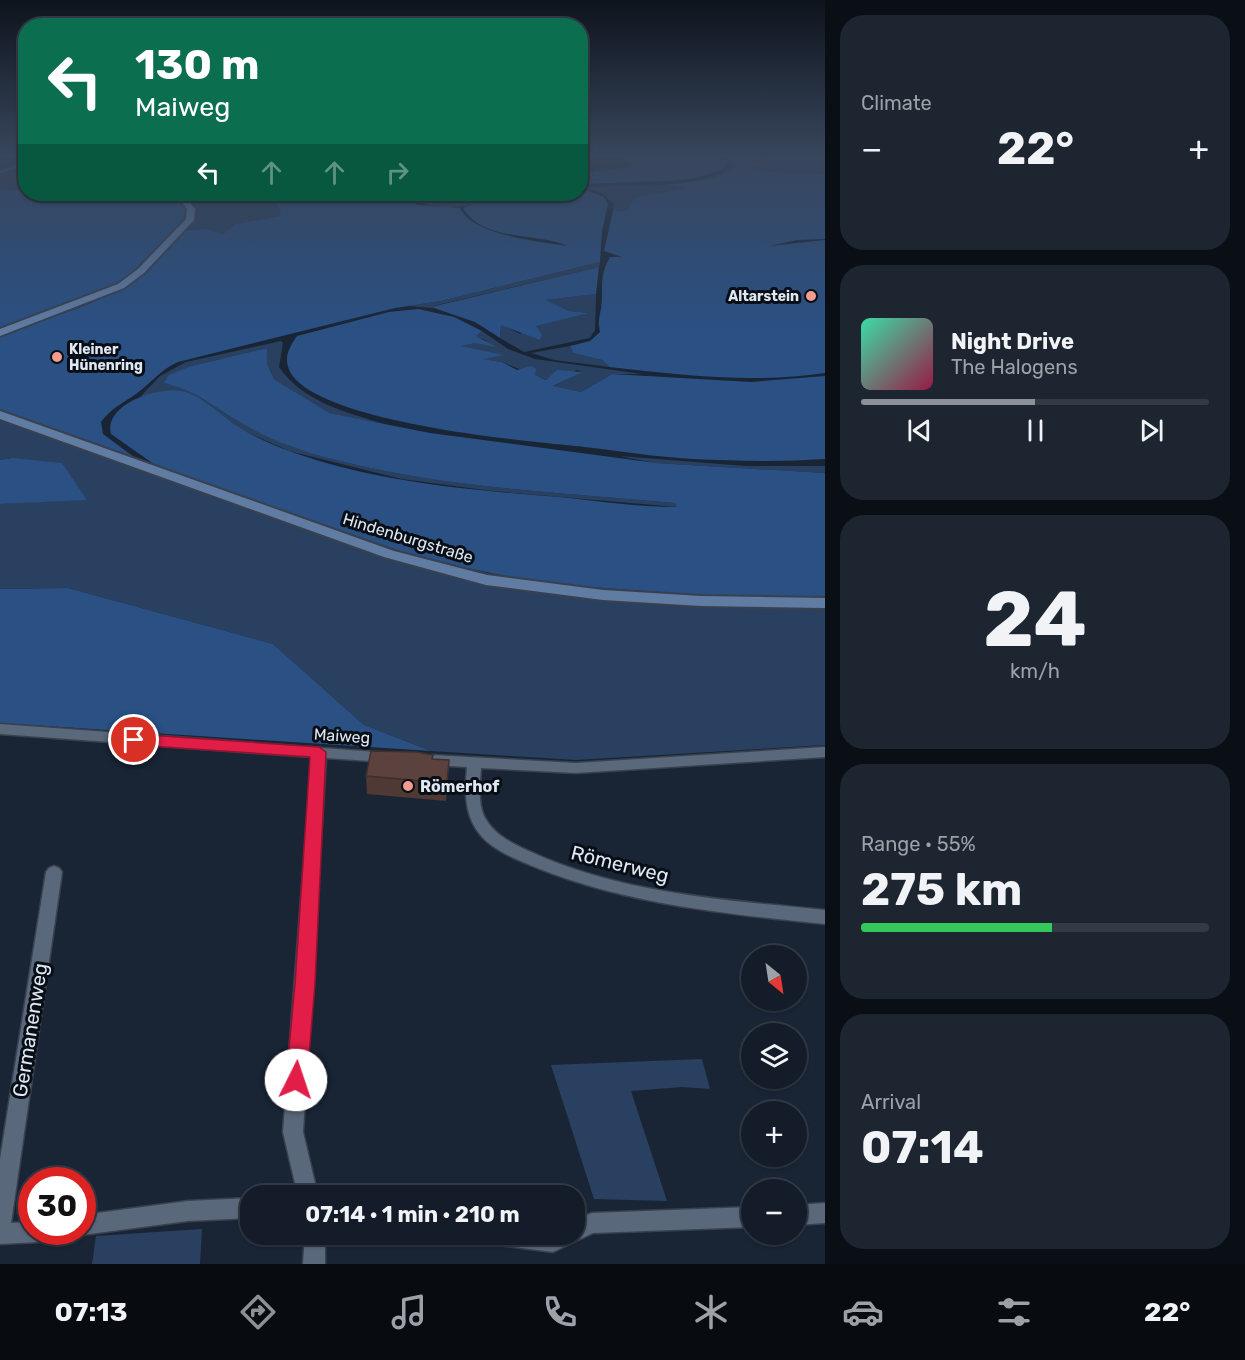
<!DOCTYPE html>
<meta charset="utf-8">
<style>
:root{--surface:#131c28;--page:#1c2530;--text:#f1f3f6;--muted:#9da1a8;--line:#323a45;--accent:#8c9099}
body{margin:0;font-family:Rubik,sans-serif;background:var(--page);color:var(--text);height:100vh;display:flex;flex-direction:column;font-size:22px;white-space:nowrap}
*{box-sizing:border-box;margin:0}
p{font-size:20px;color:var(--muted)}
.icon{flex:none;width:33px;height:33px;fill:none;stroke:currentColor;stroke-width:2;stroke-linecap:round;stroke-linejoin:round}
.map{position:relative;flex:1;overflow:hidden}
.details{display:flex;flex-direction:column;gap:15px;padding:15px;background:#0a0f16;width:420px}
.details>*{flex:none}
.hud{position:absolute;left:18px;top:18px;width:570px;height:183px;border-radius:24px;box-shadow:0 2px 4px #0004,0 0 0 2px var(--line);background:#0b6e4f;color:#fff;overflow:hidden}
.needle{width:39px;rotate:150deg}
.buttons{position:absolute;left:741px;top:945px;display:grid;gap:12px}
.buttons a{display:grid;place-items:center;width:66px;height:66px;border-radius:50%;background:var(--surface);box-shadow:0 2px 4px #0004,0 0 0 2px var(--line);font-size:30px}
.speed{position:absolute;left:18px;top:1167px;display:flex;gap:12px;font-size:30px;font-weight:700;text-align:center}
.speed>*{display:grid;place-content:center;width:78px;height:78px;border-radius:50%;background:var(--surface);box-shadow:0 2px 4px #0004,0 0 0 2px var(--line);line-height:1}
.speed .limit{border:9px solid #d22;background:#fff;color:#111}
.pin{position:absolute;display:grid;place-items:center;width:51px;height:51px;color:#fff;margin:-26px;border:3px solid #fff;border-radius:50%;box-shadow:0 2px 6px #0007}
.me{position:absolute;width:66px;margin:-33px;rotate:4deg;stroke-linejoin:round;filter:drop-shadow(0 0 4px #0008)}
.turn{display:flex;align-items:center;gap:21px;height:126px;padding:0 18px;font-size:27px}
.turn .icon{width:78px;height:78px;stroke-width:2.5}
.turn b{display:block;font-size:42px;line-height:51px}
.lanes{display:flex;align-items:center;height:57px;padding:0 18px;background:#0003;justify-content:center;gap:30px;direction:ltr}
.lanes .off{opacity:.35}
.big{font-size:45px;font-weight:700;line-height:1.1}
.details .card{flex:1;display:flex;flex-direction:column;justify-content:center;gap:9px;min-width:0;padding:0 21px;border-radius:24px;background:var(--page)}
.details .dial{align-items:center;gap:0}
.dial b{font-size:78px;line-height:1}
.song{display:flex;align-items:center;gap:18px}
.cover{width:72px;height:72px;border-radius:9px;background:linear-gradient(135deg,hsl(160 70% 55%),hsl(340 70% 35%))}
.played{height:6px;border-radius:3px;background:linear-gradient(90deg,var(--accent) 50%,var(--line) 50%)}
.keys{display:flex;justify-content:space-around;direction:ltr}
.heat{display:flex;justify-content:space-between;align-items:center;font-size:33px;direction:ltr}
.charge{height:9px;border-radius:4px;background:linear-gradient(90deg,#34c759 55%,var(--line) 0)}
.trip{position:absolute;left:240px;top:1185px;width:345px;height:60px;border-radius:24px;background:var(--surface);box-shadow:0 2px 4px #0004,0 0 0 2px var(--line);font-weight:700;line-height:60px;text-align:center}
.tabs{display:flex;height:96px;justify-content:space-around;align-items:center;background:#080b10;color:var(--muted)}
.tabs .icon{width:42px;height:42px}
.tabs .on{color:var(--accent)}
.tabs b{font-size:27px;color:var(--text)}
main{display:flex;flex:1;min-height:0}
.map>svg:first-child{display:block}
.green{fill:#294060}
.forest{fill:#2a5084}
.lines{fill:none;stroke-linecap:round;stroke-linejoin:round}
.stream{stroke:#58759b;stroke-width:2}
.minor-casing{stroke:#39414f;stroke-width:3}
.secondary-casing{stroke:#39414f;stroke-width:4}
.minor{fill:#5a687c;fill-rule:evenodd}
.secondary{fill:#607ca3;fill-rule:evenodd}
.wall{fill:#4e3935}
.shaded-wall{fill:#402e2b}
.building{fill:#5b423e;stroke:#402e2b;stroke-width:1.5}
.route{fill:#e11d48;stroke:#92132f;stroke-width:1.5}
.poi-dot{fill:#f59c90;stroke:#080e15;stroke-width:2}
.labels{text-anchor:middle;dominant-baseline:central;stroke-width:6;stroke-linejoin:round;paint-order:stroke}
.far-poi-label{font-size:14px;font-weight:bold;fill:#dfe7f2;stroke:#080e15;text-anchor:end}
.street-label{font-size:16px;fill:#dfe7f2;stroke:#080e15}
.poi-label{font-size:16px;font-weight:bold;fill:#dfe7f2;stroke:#080e15;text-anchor:start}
.near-street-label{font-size:20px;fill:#dfe7f2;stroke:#080e15}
</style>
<main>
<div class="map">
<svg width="825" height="1264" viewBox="0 0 825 1264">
<rect width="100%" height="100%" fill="#192535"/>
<!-- green -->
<g class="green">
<path d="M750,154H825V174L752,171V167L767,164L746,157Z"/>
<path d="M25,160V190H0V170Z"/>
<path d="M609,186C634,192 663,180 686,190L634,198L628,210L613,211L614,204L602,193L581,187Z"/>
<path d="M185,194H267L279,208L282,216L236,224L223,234L207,229L186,230L195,220L197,211Z"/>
<path d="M410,194H478L469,202L471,205C455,207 423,211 410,194Z"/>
<path d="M600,262L599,267L433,306L432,308L408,306L441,301Z"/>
<path d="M596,294L595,330L590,338L524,352L500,338L501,324L520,334L535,326L588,313L569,311L545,300Z"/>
<path d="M482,331L508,349L535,359L642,374H612L581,392L552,387L582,372L577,370L547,380L502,362L480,359L502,355L458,346L487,341L475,336Z"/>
<path d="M281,341L283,343L279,367C303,402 346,412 384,424L328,413L274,379L267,363V348L191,366L165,383C198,392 208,403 236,420C264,437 297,450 329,458C441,488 559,492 675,503L677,507L492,491L402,479L289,451L242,430L181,391H166L140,397L160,376L186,362Z"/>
<path d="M570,346L573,353L602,360L609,367L554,360L531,353Z"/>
<path d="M0,419L381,557L482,585L598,600L825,610V745L576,760L431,751L364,725L273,644L68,588L0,589V504L87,499L12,458L0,460Z"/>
<path d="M619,456L746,466H825V473L655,463Z"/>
<path d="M702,1059L710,1089L682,1087L631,1091L667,1201L594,1199L551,1065Z"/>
<path d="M202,1229L200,1264H92L96,1236Z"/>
</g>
<!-- forest -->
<g class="forest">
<path d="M628,154H713L727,162L722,170L690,179L666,181L581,184V173L633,167V164L621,158Z"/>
<path d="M718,154H750L747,158L769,163L752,167V171L825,174V239L797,240L770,246L825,240V373C753,384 681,375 609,367L602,360L573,353L570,346L590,341L600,332C598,322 599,318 601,309C604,287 598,278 610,257H622L604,251L613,211L628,210L634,198L684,189C661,180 633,192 609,186C638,186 713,187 734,166L730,160Z"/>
<path d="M581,188L604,197L608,204L602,231L600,262L441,301L395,308L178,362C160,370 151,383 136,394C123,403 110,409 101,422L103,434L138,460L0,410V336C45,317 96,307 137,279C155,266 171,246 186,230L207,229L223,234L235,224L281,216L279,208L267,194H405L417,205L460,208C473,236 539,241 568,246C537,232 485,243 463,208L472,205L469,203L478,194H580Z"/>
<path d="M0,190H25L26,194L175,195L187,211L181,223L135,270L113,286L0,330Z"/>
<path d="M599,267L596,294L546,300L569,311L589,313L536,326L542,335L540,340L501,325L500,338L475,322L431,307Z"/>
<path d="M418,309L454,317L482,331L476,336L496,347L476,343L461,346L504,355L483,359L502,362L517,370L531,366L536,369L535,375L546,380L557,370L583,372L553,386L581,392L612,374L751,382L825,376V459C781,462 737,461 693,459C656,457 620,451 584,447C536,442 289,422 287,361C286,353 292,343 297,336L389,312Z"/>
<path d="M267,348V363L274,379L329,413L430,433L656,463L825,473V597L701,595L604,588L531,581L446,564L397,550L158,467L111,434C103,404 159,386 182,391C203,396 222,417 240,428C255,437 273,445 289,451C374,482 469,490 559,497C598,501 638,507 677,507L675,503C559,492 441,488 328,458C297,450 263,437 236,420C208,403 198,392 164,383L169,375L191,366Z"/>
<path d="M12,458L62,463L87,500L0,504V460Z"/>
<path d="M68,588L273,644L364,725L431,751L0,723V589Z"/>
</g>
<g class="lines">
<!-- stream -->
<path class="stream" d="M0,172L24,165"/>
<defs>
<g id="minor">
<path d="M0,724L390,753L392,757L390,761L385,762L326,758L303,1132L318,1196H298L283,1132L312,757L0,734Z"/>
<path d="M825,747V757L576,773L481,768C480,784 477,807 487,821C497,837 516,845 531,852C623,894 726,900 825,910V924C728,914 632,905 540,869C518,860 489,850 476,829C464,810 465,788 467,767L432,765L427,764L425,760L427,756L432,755L576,763Z"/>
<path d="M54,866L59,868L62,872L11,1223L32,1222V1232H49L46,1239L39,1242L0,1244V1159L46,872L49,868Z"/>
<path d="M250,1198V1218L188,1221L82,1235L74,1232H82V1215L188,1201Z"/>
<path d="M825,1203V1223L796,1225V1205Z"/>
<path d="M752,1207V1227L593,1233L553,1252L490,1244L483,1241L480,1234H574V1220L592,1213Z"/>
<path d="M305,1234H325V1264H303Z"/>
</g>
<g id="secondary">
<path d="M176,194H183L195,209L194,220L144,273L124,288L0,336V329L118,284L138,269L186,219L187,209Z"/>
<path d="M0,411L394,551L487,575L603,590L701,596L825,598V608L701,606L603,600L486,585L384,557L0,419Z"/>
</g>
</defs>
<!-- minor casing -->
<use href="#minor" class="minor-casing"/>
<!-- secondary casing -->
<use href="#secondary" class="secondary-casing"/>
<!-- minor -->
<use href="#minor" class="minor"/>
<!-- secondary -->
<use href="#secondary" class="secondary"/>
</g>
<!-- wall -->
<path class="wall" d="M433,759L448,778L446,801L367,794L366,776Z"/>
<!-- shaded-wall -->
<path class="shaded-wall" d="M449,760L448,778L446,801L447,783Z"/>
<!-- building -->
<path class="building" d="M371,751L417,752L433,755L432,759L449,760L447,783L366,776Z"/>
<!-- sky -->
<linearGradient id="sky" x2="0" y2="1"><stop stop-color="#0e141d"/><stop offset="0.47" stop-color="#38465c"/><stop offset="1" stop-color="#38465c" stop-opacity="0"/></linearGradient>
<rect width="825" height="331" fill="url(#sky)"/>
<!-- route -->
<path class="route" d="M134,734L319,747L326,752L315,984L307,1080L304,1087L296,1090L289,1087L286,1080L295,984L310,757L134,745L127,740Z"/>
<!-- markers -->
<g class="poi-dot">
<circle cx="811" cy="296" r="6"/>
<circle cx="57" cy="357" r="6"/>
<circle cx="408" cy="786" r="6"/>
</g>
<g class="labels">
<!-- far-poi labels -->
<g class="far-poi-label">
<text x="799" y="296">Altarstein</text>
<text x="69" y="349" text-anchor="start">Kleiner<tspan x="69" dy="16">Hünenring</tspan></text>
</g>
<!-- street labels -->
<g class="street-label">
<text transform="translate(408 538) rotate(17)">Hindenburgstraße</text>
<text transform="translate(342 736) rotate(4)">Maiweg</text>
</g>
<!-- poi labels -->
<g class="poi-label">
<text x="420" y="786">Römerhof</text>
</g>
<!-- near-street labels -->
<g class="near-street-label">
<text transform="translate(620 864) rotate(14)">Römerweg</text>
<text transform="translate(30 1030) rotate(-81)">Germanenweg</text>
</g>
</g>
</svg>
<div class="buttons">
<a><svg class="needle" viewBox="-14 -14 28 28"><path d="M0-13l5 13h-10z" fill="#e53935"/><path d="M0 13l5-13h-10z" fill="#9da1a8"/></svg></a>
<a><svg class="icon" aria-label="layers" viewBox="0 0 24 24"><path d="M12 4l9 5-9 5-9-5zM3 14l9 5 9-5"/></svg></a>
<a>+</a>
<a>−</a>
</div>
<div class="speed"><div class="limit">30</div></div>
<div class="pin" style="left:134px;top:740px;background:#d93025"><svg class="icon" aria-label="arrive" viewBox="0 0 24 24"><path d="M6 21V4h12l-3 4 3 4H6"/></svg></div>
<svg class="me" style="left:296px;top:1080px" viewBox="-20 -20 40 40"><circle r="19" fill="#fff"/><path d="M0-13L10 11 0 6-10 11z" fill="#e11d48"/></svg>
<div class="trip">07:14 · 1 min · 210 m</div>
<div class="hud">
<div class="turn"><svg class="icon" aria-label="left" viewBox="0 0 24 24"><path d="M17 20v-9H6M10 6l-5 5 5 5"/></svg><div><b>130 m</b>Maiweg</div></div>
<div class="lanes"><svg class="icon" aria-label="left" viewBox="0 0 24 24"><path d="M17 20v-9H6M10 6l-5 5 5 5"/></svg><svg class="icon off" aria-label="ahead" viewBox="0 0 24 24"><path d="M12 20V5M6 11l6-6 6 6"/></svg><svg class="icon off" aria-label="ahead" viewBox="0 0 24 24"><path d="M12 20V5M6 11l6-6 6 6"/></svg><svg class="icon off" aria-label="right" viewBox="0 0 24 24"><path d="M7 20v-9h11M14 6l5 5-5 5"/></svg></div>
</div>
</div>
<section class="details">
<div class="card"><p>Climate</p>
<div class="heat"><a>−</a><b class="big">22°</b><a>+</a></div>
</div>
<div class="card">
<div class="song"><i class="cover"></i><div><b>Night Drive</b><p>The Halogens</p></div></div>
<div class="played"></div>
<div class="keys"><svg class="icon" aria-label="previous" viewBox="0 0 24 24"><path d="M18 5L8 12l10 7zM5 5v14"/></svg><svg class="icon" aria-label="pause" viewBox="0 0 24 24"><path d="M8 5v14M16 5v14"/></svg><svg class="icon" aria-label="next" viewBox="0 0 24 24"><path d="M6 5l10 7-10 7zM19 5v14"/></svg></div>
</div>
<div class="card dial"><b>24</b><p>km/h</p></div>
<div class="card"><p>Range · 55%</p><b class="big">275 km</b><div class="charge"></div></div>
<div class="card"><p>Arrival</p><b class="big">07:14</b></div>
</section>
</main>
<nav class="tabs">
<b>07:13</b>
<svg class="icon on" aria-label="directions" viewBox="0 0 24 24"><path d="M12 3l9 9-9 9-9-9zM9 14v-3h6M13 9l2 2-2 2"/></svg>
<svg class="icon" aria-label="music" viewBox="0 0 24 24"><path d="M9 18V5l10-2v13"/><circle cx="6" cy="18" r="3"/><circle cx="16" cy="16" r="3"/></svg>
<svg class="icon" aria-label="phone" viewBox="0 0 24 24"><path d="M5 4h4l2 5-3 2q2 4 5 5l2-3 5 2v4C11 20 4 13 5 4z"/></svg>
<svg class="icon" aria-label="climate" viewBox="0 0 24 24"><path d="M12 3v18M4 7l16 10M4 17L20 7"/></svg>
<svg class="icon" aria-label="car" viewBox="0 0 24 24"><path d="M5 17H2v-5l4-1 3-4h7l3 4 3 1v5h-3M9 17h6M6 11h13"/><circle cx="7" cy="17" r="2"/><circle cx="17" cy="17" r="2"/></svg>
<svg class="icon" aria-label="filters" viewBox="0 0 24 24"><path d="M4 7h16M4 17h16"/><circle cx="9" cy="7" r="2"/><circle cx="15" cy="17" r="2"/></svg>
<b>22°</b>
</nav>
